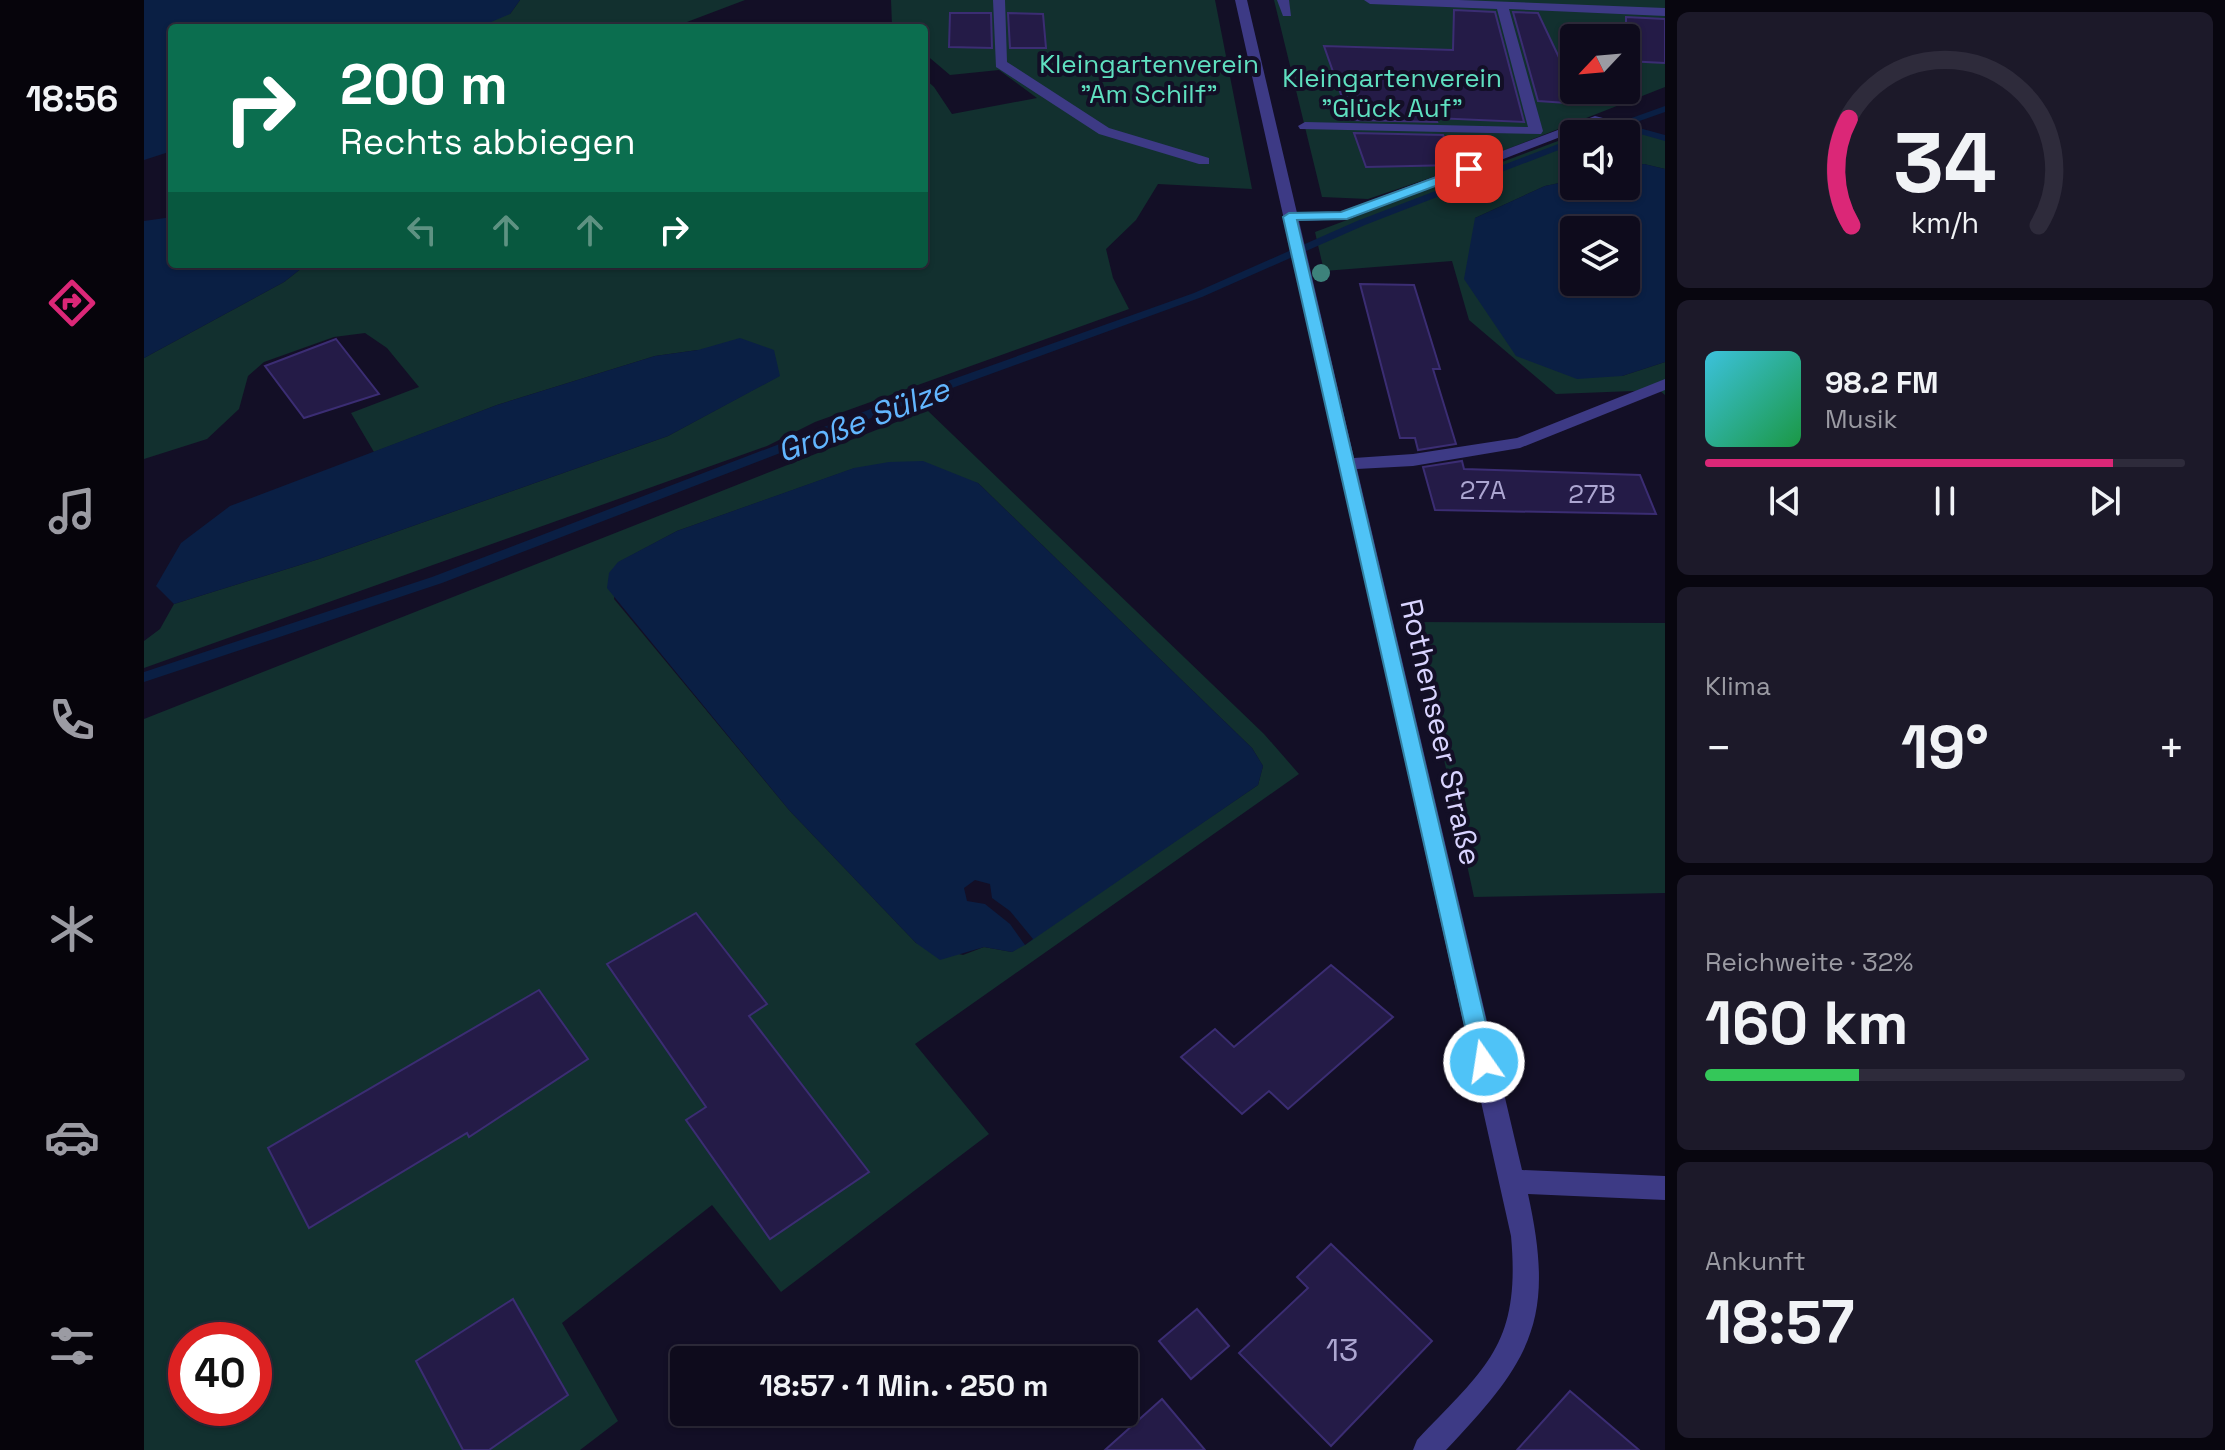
<!DOCTYPE html>
<html lang="de">
<meta charset="utf-8">
<style>
:root{--surface:#0e0b1c;--page:#1c1929;--text:#f1f3f6;--muted:#9b9ba3;--line:#2e2b3b;--accent:#db2777}
body{margin:0;font-family:"Space Grotesk",sans-serif;background:var(--page);color:var(--text);height:100vh;display:flex;flex-direction:column;font-size:30px;white-space:nowrap}
*{box-sizing:border-box;margin:0}
p{font-size:26px;color:var(--muted)}
.icon{flex:none;width:44px;height:44px;fill:none;stroke:currentColor;stroke-width:2;stroke-linecap:round;stroke-linejoin:round}
.map{position:relative;flex:1;overflow:hidden}
.sheet{display:flex;flex-direction:column;gap:12px;padding:12px;background:#08060f;width:560px}
.sheet>*{flex:none}
.guide{position:absolute;left:24px;top:24px;width:760px;height:244px;border-radius:8px;box-shadow:0 2px 6px #0004,0 0 0 2px var(--line);background:#0b6e4f;color:#fff;overflow:hidden}
.needle{width:52px;rotate:244deg}
.controls{position:absolute;left:1416px;top:24px;display:grid;gap:16px}
.controls a{display:grid;place-items:center;width:80px;height:80px;border-radius:8px;background:var(--surface);box-shadow:0 2px 6px #0004,0 0 0 2px var(--line);font-size:40px}
.speed{position:absolute;left:24px;top:1322px;display:flex;gap:16px;font-size:40px;font-weight:700;text-align:center}
.speed>*{display:grid;place-content:center;width:104px;height:104px;border-radius:50%;background:var(--surface);box-shadow:0 2px 6px #0004,0 0 0 2px var(--line);line-height:1}
.speed .limit{border:12px solid #d22;background:#fff;color:#111}
.pin{position:absolute;display:grid;place-items:center;width:68px;height:68px;color:#fff;margin:-34px;border-radius:16px;box-shadow:0 4px 12px #0006}
.me{position:absolute;width:88px;margin:-44px;rotate:347deg;stroke-linejoin:round;filter:drop-shadow(0 0 6px #0008)}
.turn{display:flex;align-items:center;gap:28px;height:168px;padding:0 40px;font-size:36px}
.turn .icon{width:104px;height:104px;stroke-width:2.5}
.turn b{display:block;font-size:56px;line-height:68px}
.lanes{display:flex;align-items:center;height:76px;padding:0 40px;background:#0003;justify-content:center;gap:40px;direction:ltr}
.lanes .off{opacity:.35}
.big{font-size:60px;font-weight:800;line-height:1.1}
.sheet .widget{flex:1;display:flex;flex-direction:column;justify-content:center;gap:12px;min-width:0;padding:0 28px;border-radius:12px;background:var(--page)}
.sheet .dial{align-items:center;gap:0}
.dial svg{height:208px;overflow:visible;fill:none;stroke:var(--line);stroke-width:7;stroke-linecap:round;text-anchor:middle}
.dial text{fill:var(--text);stroke:none}
.song{display:flex;align-items:center;gap:24px}
.cover{width:96px;height:96px;border-radius:12px;background:linear-gradient(135deg,hsl(190 70% 55%),hsl(140 70% 35%))}
.played{height:8px;border-radius:4px;background:linear-gradient(90deg,var(--accent) 85%,var(--line) 85%)}
.keys{display:flex;justify-content:space-around;direction:ltr}
.heat{display:flex;justify-content:space-between;align-items:center;font-size:44px;direction:ltr}
.charge{height:12px;border-radius:6px;background:linear-gradient(90deg,#34c759 32%,var(--line) 0)}
.trip{position:absolute;left:526px;top:1346px;width:468px;height:80px;border-radius:8px;background:var(--surface);box-shadow:0 2px 6px #0004,0 0 0 2px var(--line);font-weight:800;line-height:80px;text-align:center}
main{display:flex;flex:1;min-height:0}
.tabs{display:flex;flex-direction:column;width:144px;justify-content:space-around;align-items:center;background:#06040b;color:var(--muted)}
.tabs .icon{width:56px;height:56px}
.tabs .active{color:var(--accent)}
.tabs b{font-size:36px;color:var(--text)}
.map>svg:first-child{display:block}
.green{fill:#12302f;fill-rule:evenodd}
.water{fill:#0a1f44;fill-rule:evenodd}
.pier{fill:#130f26}
.lines{fill:none;stroke-linecap:round;stroke-linejoin:round}
.stream{fill:#0a1f44;fill-rule:evenodd}
.building{fill:#241b47;stroke:#3b2d73;stroke-width:2}
.minor{fill:#3d3a85;fill-rule:evenodd}
.tree{fill:#3d827b}
.route{fill:#4fc3f7;stroke:#337fa1;stroke-width:2}
.labels{text-anchor:middle;dominant-baseline:central;stroke-width:8;stroke-linejoin:round;paint-order:stroke}
.far-park-label{font-size:26px;fill:#5fe0c0;stroke:#130f26}
.number-label{font-size:26px;fill:#aca6d1}
.street-label{font-size:30px;fill:#d9d4ff;stroke:#130f26}
.water-label{font-size:32px;font-style:italic;fill:#62b6ff;stroke:#130f26}
.near-number-label{font-size:32px;fill:#aca6d1}
</style>
<main>
<nav class="tabs">
<b>18:56</b>
<svg class="icon active" aria-label="directions" viewBox="0 0 24 24"><path d="M12 3l9 9-9 9-9-9zM9 14v-3h6M13 9l2 2-2 2"/></svg>
<svg class="icon" aria-label="music" viewBox="0 0 24 24"><path d="M9 18V5l10-2v13"/><circle cx="6" cy="18" r="3"/><circle cx="16" cy="16" r="3"/></svg>
<svg class="icon" aria-label="phone" viewBox="0 0 24 24"><path d="M5 4h4l2 5-3 2q2 4 5 5l2-3 5 2v4C11 20 4 13 5 4z"/></svg>
<svg class="icon" aria-label="climate" viewBox="0 0 24 24"><path d="M12 3v18M4 7l16 10M4 17L20 7"/></svg>
<svg class="icon" aria-label="car" viewBox="0 0 24 24"><path d="M5 17H2v-5l4-1 3-4h7l3 4 3 1v5h-3M9 17h6M6 11h13"/><circle cx="7" cy="17" r="2"/><circle cx="17" cy="17" r="2"/></svg>
<svg class="icon" aria-label="filters" viewBox="0 0 24 24"><path d="M4 7h16M4 17h16"/><circle cx="9" cy="7" r="2"/><circle cx="15" cy="17" r="2"/></svg>
</nav>
<div class="map">
<svg width="1521" height="1450" viewBox="0 0 1521 1450">
<rect width="100%" height="100%" fill="#130f26"/>
<!-- green -->
<g class="green">
<path d="M376,0H601L535,25L534,28H96L366,14Z"/>
<path d="M747,0H1071L1108,189L1014,184L992,220L962,249L969,278L985,309L671,422L623,446L0,668V641L16,629L30,604L175,559L524,436L635,376L554,350L511,356L353,405L230,452L207,413L275,387L243,348L221,333L190,337L120,362L104,376L95,409L63,439L0,459V358L140,282L163,264H780V78L790,87L808,114L893,98L855,70L806,75L780,53V28H751L748,25Z"/>
<path d="M1130,0H1521V87L1313,169L1224,199L1178,197ZM1430,38H1482V90H1430Z"/>
<path d="M1470,119L1521,140V169L1500,164L1482,168V134H1431Z"/>
<path d="M1430,135V180L1401,186L1331,218L1478,376L1521,362V395L1515,390L1412,394L1325,320L1308,261L1180,271L1171,232Z"/>
<path d="M783,410L1120,734L1155,774L771,1044L845,1134L637,1292L568,1205L418,1323L474,1421L436,1450H0V719ZM711,468L834,483L1108,748L1119,766L1114,785L868,952L840,947L819,955L772,943L645,810L470,599L475,562L533,531ZM42,1340H110V1408H42Z"/>
<path d="M1270,622L1521,623V893L1330,897Z"/>
</g>
<!-- water -->
<g class="water">
<path d="M0,0H376L366,14L333,28H28V151L0,160Z"/>
<path d="M1500,164L1521,169V362L1478,376L1433,379L1372,356L1320,279L1331,218L1401,186L1430,180V186H1482V168ZM1430,230H1482V282H1430Z"/>
<path d="M28,217V264H163L140,282L0,358V221Z"/>
<path d="M596,338L630,350L636,376L524,436L175,559L30,604L12,586L37,543L86,506L353,405L511,356L554,350Z"/>
<path d="M779,461L834,483L1108,748L1119,766L1114,785L881,945L868,952L840,947L796,960L772,943L645,810L463,588L465,573L474,562L533,531L710,468L745,462Z"/>
</g>
<!-- pier -->
<path class="pier" d="M831,880L846,884L848,898L866,911L889,939L881,945L866,924L841,904L823,901L820,888Z"/>
<g class="lines">
<!-- stream -->
<g class="stream">
<path d="M1521,106V112L1484,125L1521,135V141L1475,128L1457,134H1443Z"/>
<path d="M1430,138V144L1221,225L1058,297L753,408L298,583L0,682V672L288,577L745,402L1050,293L1213,221Z"/>
</g>
</g>
<!-- building -->
<g class="building">
<path d="M1310,10L1351,12L1380,122L1291,118L1293,122L1206,120L1180,46L1309,50Z"/>
<path d="M1369,12L1394,13L1437,104L1394,101Z"/>
<path d="M806,13H847L848,48L805,47Z"/>
<path d="M864,13L899,14L902,48H866Z"/>
<path d="M1482,17L1521,19V63L1482,61Z"/>
<path d="M1210,133L1299,135L1312,165L1222,167Z"/>
<path d="M1216,284L1270,285L1296,369H1289L1312,444L1274,450L1271,438H1256Z"/>
<path d="M192,339L235,394L160,418L121,366Z"/>
<path d="M1318,461L1320,469L1496,475L1512,514L1291,510L1279,467Z"/>
<path d="M552,913L623,1004L605,1016L725,1172L626,1239L542,1120L562,1107L463,964Z"/>
<path d="M1187,965L1249,1017L1144,1109L1125,1091L1098,1114L1037,1057L1071,1029L1090,1047Z"/>
<path d="M395,990L444,1059L325,1137L323,1133L165,1228L124,1148Z"/>
<path d="M1187,1244L1288,1341L1187,1446L1095,1353L1164,1288L1153,1277Z"/>
<path d="M369,1299L424,1395L345,1450H319L272,1361Z"/>
<path d="M1053,1309L1085,1346L1047,1379L1015,1341Z"/>
<path d="M1426,1391L1495,1450H1373Z"/>
<path d="M1018,1399L1061,1450H961Z"/>
</g>
<g class="lines">
<!-- minor -->
<g class="minor">
<path d="M849,0H861L863,62L965,128L1065,158V164H1055L955,134L852,67Z"/>
<path d="M1091,0H1103L1153,213L1197,212L1451,116L1463,119L1204,219L1155,221L1210,458L1269,454L1373,438L1521,379V390L1376,448L1269,466L1213,469L1378,1170L1521,1176V1200L1384,1194C1412,1321 1387,1360 1302,1450H1269L1273,1440C1342,1367 1377,1345 1367,1236Z"/>
<path d="M1133,0H1145L1147,16H1139Z"/>
<path d="M1220,0H1315L1521,8V16L1365,9L1399,131L1397,134L1156,129L1154,126L1161,122L1384,127L1353,9L1226,4Z"/>
</g>
</g>
<!-- trees -->
<circle class="tree" cx="1177" cy="273" r="9"/>
<!-- route -->
<path class="route" d="M1325,165L1331,169L1329,172L1203,219L1153,220L1351,1062L1347,1069L1340,1072L1332,1069L1329,1062L1139,217L1145,213L1197,212Z"/>
<g class="labels">
<!-- far-park labels -->
<g class="far-park-label">
<text x="1005" y="64">Kleingartenverein<tspan x="1005" dy="30">"Am Schilf"</tspan></text>
<text x="1248" y="78">Kleingartenverein<tspan x="1248" dy="30">"Glück Auf"</tspan></text>
</g>
<!-- number labels -->
<g class="number-label">
<text x="1339" y="490">27A</text>
<text x="1448" y="494">27B</text>
</g>
<!-- street labels -->
<g class="street-label">
<text transform="translate(1297 732) rotate(77)">Rothenseer Straße</text>
</g>
<!-- water labels -->
<g class="water-label">
<text transform="translate(719 420) rotate(-21)">Große Sülze</text>
</g>
<!-- near-number labels -->
<g class="near-number-label">
<text x="1198" y="1350">13</text>
</g>
</g>
</svg>
<div class="controls">
<a><svg class="needle" viewBox="-14 -14 28 28"><path d="M0-13l5 13h-10z" fill="#e53935"/><path d="M0 13l5-13h-10z" fill="#9b9ba3"/></svg></a>
<a><svg class="icon" aria-label="sound" viewBox="0 0 24 24"><path d="M4 9h4l5-4v14l-5-4H4zM17 9q2 3 0 6"/></svg></a>
<a><svg class="icon" aria-label="layers" viewBox="0 0 24 24"><path d="M12 4l9 5-9 5-9-5zM3 14l9 5 9-5"/></svg></a>
</div>
<div class="speed"><div class="limit">40</div></div>
<div class="pin" style="left:1325px;top:169px;background:#d93025"><svg class="icon" aria-label="arrive" viewBox="0 0 24 24"><path d="M6 21V4h12l-3 4 3 4H6"/></svg></div>
<svg class="me" style="left:1340px;top:1062px" viewBox="-20 -20 40 40"><circle r="17" fill="#4fc3f7" stroke="#fff" stroke-width="3"/><path d="M0-11L8 9 0 5-8 9z" fill="#fff"/></svg>
<div class="trip">18:57 · 1 Min. · 250 m</div>
<div class="guide">
<div class="turn"><svg class="icon" aria-label="right" viewBox="0 0 24 24"><path d="M7 20v-9h11M14 6l5 5-5 5"/></svg><div><b>200 m</b>Rechts abbiegen</div></div>
<div class="lanes"><svg class="icon off" aria-label="left" viewBox="0 0 24 24"><path d="M17 20v-9H6M10 6l-5 5 5 5"/></svg><svg class="icon off" aria-label="ahead" viewBox="0 0 24 24"><path d="M12 20V5M6 11l6-6 6 6"/></svg><svg class="icon off" aria-label="ahead" viewBox="0 0 24 24"><path d="M12 20V5M6 11l6-6 6 6"/></svg><svg class="icon" aria-label="right" viewBox="0 0 24 24"><path d="M7 20v-9h11M14 6l5 5-5 5"/></svg></div>
</div>
</div>
<section class="sheet">
<div class="widget dial"><svg viewBox="0 0 100 80">
<path d="M14 69A42 42 0 1 1 86 69"/>
<path d="M14 69A42 42 0 0 1 13 28" stroke="#db2777"/>
<text x="50" y="56" font-size="32" font-weight="700">34</text>
<text x="50" y="72" font-size="11">km/h</text>
</svg></div>
<div class="widget">
<div class="song"><i class="cover"></i><div><b>98.2 FM</b><p>Musik</p></div></div>
<div class="played"></div>
<div class="keys"><svg class="icon" aria-label="previous" viewBox="0 0 24 24"><path d="M18 5L8 12l10 7zM5 5v14"/></svg><svg class="icon" aria-label="pause" viewBox="0 0 24 24"><path d="M8 5v14M16 5v14"/></svg><svg class="icon" aria-label="next" viewBox="0 0 24 24"><path d="M6 5l10 7-10 7zM19 5v14"/></svg></div>
</div>
<div class="widget"><p>Klima</p>
<div class="heat"><a>−</a><b class="big">19°</b><a>+</a></div>
</div>
<div class="widget"><p>Reichweite · 32%</p><b class="big">160 km</b><div class="charge"></div></div>
<div class="widget"><p>Ankunft</p><b class="big">18:57</b></div>
</section>
</main>
